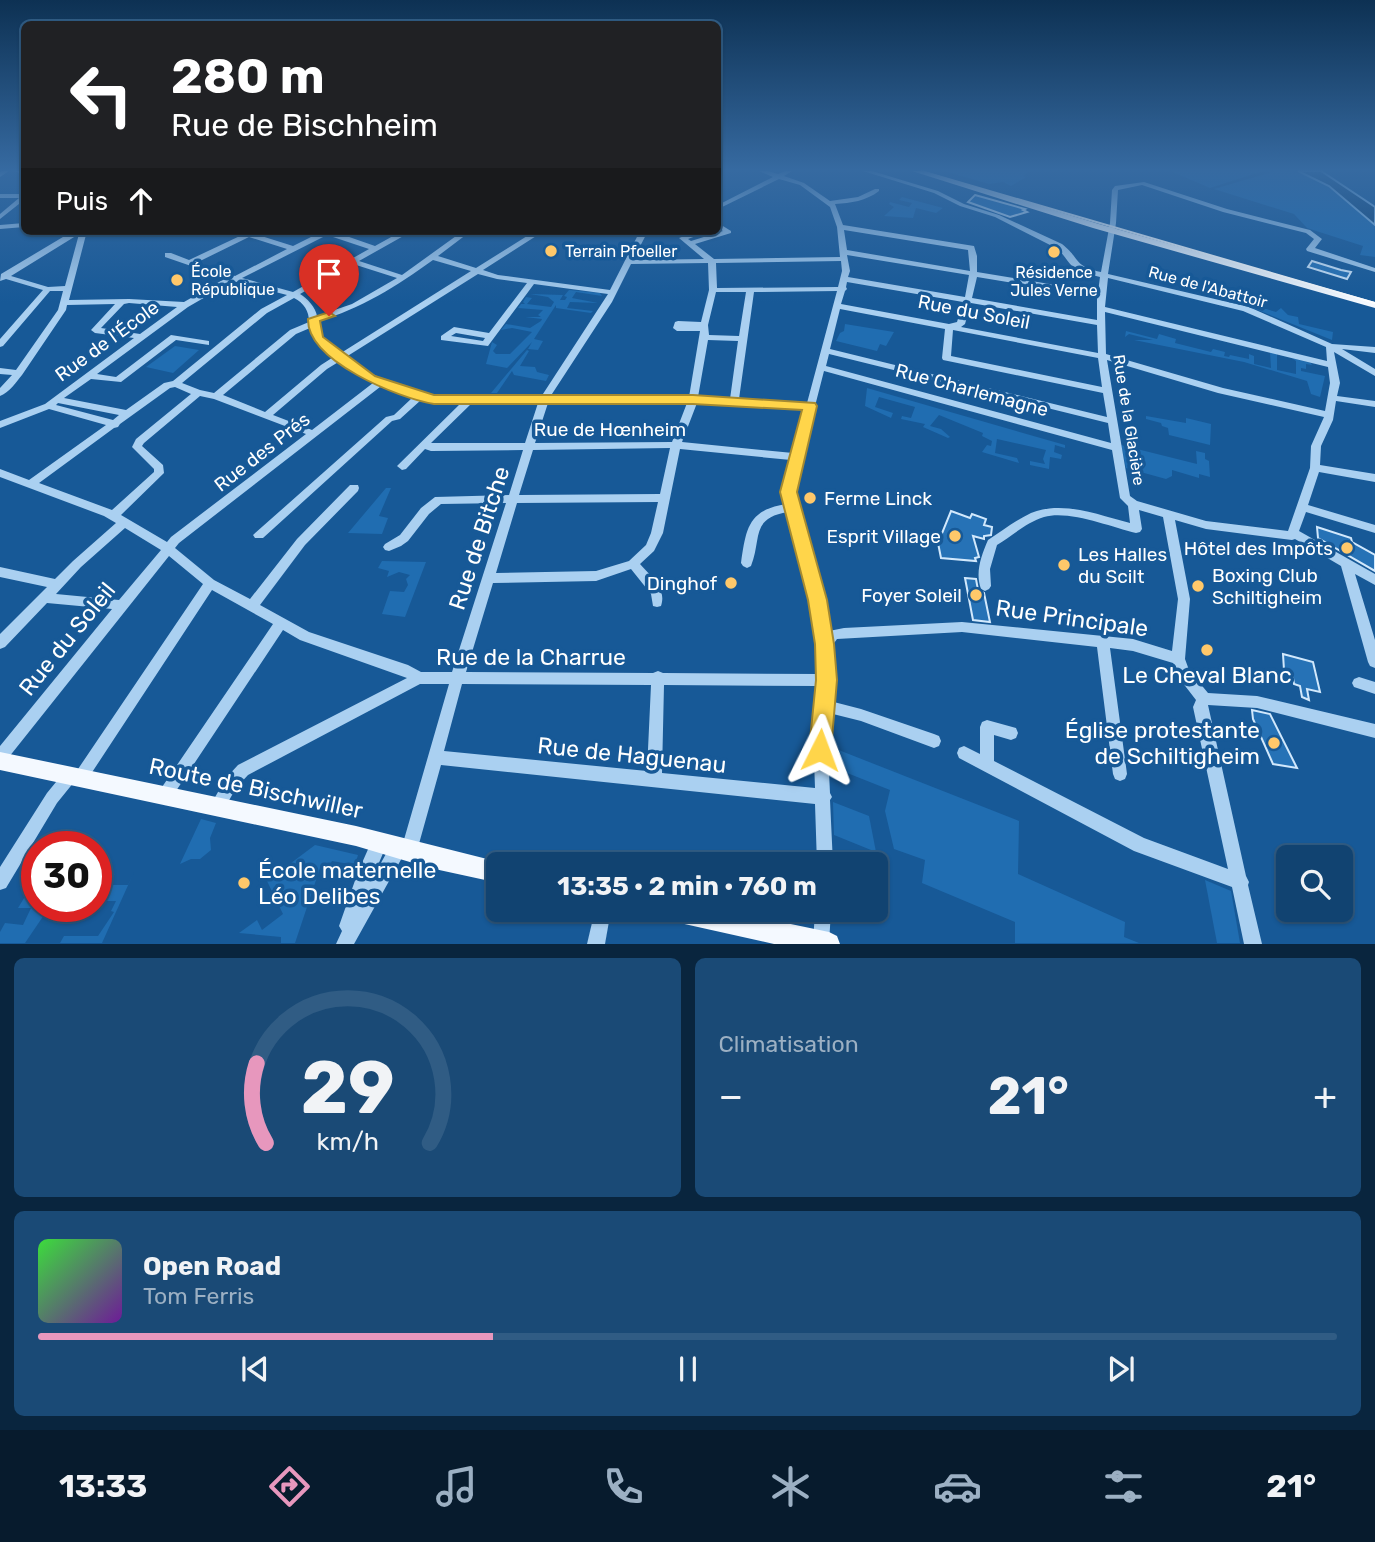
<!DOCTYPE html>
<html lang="fr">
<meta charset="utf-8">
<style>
:root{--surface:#114371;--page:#1a4a76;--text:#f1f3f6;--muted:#9cb0c3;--line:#305c84;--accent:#e797bd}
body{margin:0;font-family:Rubik,sans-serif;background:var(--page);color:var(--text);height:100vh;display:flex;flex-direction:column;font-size:26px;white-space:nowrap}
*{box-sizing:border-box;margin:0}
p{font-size:23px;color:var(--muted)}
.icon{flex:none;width:38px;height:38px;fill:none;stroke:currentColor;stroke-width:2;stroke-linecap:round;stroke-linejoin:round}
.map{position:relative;height:944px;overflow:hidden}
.panel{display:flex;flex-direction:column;gap:14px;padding:14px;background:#09253e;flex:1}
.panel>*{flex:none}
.top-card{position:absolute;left:21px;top:21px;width:700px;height:214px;border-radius:10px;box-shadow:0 2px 5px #0004,0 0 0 2px var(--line);background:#202124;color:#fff;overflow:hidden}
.tools{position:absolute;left:1276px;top:845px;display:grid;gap:14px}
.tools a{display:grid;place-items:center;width:77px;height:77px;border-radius:10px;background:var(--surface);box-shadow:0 2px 5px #0004,0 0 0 2px var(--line);font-size:35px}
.speed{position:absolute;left:21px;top:831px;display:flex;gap:14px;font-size:35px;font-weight:700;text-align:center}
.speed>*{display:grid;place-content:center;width:91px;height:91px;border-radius:50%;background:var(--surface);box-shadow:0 2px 5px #0004,0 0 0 2px var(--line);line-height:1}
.speed .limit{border:10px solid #d22;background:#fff;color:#111}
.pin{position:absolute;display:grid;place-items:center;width:60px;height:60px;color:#fff;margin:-72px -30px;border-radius:50% 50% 50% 0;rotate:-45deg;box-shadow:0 0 7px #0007}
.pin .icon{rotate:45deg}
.me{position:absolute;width:77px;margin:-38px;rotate:3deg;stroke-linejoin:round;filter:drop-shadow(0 0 5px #0008)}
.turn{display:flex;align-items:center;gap:24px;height:147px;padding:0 35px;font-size:32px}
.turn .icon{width:91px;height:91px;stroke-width:2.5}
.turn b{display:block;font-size:49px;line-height:60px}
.then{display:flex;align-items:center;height:66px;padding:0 35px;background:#0003;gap:14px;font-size:26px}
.big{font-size:52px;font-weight:700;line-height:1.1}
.panel .card{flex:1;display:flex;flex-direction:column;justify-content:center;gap:10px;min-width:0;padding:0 24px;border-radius:10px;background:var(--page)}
.panel .dial{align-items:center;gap:0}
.dial svg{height:182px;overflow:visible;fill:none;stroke:var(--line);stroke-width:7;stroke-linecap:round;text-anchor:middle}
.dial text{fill:var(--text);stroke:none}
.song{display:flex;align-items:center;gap:21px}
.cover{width:84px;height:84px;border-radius:10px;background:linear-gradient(135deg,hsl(120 70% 55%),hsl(280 70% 35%))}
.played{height:7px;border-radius:4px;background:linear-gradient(90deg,var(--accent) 35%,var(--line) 35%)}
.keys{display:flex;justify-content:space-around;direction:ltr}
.heat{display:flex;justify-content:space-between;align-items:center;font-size:38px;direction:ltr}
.panel .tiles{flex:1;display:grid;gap:14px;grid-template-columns:1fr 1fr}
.card:last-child{grid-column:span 2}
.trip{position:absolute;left:486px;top:852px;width:402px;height:70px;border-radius:10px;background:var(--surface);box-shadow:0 2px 5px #0004,0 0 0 2px var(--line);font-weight:700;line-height:70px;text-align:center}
.dock{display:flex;height:112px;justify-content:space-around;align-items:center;background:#071b2d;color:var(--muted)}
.dock .icon{width:49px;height:49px}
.dock .selected{color:var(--accent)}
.dock b{font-size:32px;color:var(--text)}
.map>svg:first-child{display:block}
.green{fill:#206db1}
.water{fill:#0f4374;stroke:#9dccf4;stroke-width:2}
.building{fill:#2672b6;stroke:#d1e8fc;stroke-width:2}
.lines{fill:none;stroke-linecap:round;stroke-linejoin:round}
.minor{fill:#aad0f1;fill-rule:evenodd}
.major{fill:#f4f9ff;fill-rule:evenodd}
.tram{stroke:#fff;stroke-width:2}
.route{fill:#ffd54a;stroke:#a68a30;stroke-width:2}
.poi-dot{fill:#ffc86a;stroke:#175997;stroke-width:2.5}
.labels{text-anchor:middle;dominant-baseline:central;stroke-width:7;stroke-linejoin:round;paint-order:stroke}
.far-poi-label{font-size:16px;fill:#fff;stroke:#175997;text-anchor:start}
.far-street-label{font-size:16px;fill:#fff;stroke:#175997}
.street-label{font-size:19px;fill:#fff;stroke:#175997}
.poi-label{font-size:19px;fill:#fff;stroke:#175997;text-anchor:end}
.near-street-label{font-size:23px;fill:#fff;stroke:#175997}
.near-poi-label{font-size:23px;fill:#fff;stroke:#175997}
</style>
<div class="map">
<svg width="1375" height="944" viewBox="0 0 1375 944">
<rect width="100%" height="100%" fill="#175997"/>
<!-- green -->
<g class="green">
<path d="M944,171H1029L1023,176L1026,177L1011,186L1003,182L989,184Z"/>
<path d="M1170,171H1263L1210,188Z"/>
<path d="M1275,171C1320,171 1339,194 1371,221L1375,225V257L1360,255L1363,246L1307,228L1294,214L1214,189Z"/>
<path d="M902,197L943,208L936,213L916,208L913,218L884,216L894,207L889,204L890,202L909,207L912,203L899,200Z"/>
<path d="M569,290L600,293L602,296L576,292L572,298L598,303L570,302L567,308L593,311L591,313L556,308V305L534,339L543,341L538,350L528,349L532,342L507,368L486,364L492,342L497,345L493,351L496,354H510L532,332L512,328L501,330L506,324L530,328L541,321L542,319L525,317H541L538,315L543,310L518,308L521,304H525L523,302L526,297L532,298L527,304L551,307L554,302L548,297L530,294L563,295L560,300H565L567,297L564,296Z"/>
<path d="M1243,302L1276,312L1281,308L1288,315L1298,317L1299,324L1333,332L1332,340L1243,304Z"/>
<path d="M845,324L894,332L886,346L880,344L877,351L836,341L840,333L844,331Z"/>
<path d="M1126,331L1157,339L1159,334L1176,339L1175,343L1211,352L1213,349L1225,352L1224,356L1229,357L1230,355L1249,359V354L1254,356V364L1271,368L1270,352L1277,354V370L1296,374V361L1292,358L1311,363L1312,365L1306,364V369L1301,368V371L1325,376L1320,397L1311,394L1307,381L1244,362L1134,340H1153L1129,334L1125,337Z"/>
<path d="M175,346L199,350L173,373L146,367Z"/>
<path d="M527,350L529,351L520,366L535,367L537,372L549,375L546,381L514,375L512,371L497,393H491Z"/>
<path d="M867,388L1065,445V448L1055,445L1054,452L1062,455L1061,459L1050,457L1049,469L1030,465V461L1045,464L1043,459L1046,450L997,439L995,453L1017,458L1019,463L982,452L987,445L991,446L992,441L982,436L983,433L939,415L930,426L941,429L950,437L948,438L923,427L925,424L901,419L902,416L911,418L915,407L879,397L875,407L893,413L891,418L865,406Z"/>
<path d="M1146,416L1186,423V418L1211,424L1210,445L1169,435L1168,428L1162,426L1161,423L1146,419Z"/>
<path d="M1121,445L1197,464L1196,451L1205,453V459L1209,461L1210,477L1199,474V478L1172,470V476L1166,479L1126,468Z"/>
<path d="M386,488H391L379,516L388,518L382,534L348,533Z"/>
<path d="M382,561L426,562L405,617L382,614L390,591L404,592L408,585L406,579L410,575L399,572L387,577L389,571L378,568Z"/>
<path d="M831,747L1019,821L1018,874L1125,922L1124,937L1139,943H1015V922L922,883L925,860L894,849L885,811L890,790L832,767Z"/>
<path d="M833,802L869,816L876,852L834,835Z"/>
<path d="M201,819L216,823L210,838L211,850L200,859H191L180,864Z"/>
<path d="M315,845L358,855L355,865L332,861L328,868H320L295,943H281V937L239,933L257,920L262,930L283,914L267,881Z"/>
<path d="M134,872L102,943H60L64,936H98L114,912L111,911L116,901H96V885H107L115,873L109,885H128Z"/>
<path d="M35,880L37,906L54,907L49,915H44L25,943H0V932L5,923L23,925L31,908H18Z"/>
<path d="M1205,880L1231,891L1240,943H1217Z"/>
</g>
<!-- water -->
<path class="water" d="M1298,171H1321L1375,207V225L1329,186Z"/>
<!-- building -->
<g class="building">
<path d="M975,195L1025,209L1023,210L1027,212L1010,217L968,202Z"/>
<path d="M1312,261L1341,270L1351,272L1347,279L1308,267Z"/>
<path d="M951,511L970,518L972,514L986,519L984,525L992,527L991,535L984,536V539L973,536L979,557L975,558L976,561L941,558L938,543Z"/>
<path d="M1317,527L1351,538L1352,542L1375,555V571L1318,538Z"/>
<path d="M965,578L976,579L978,590L984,593L990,622L973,620Z"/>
<path d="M1283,654L1313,662L1320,692L1307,689L1309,700L1302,697L1300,686L1294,684L1293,678L1284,670Z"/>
<path d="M1252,710L1270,714L1297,768L1273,764L1253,719Z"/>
</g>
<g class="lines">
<!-- minor -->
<g class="minor">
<path d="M2,171H9L0,177V172Z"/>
<path d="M15,171H24V175Z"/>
<path d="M759,171H768L778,174L785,171H792L784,176L804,183L830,201L858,197L875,189H879V191C866,201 851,203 835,204L843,225L974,246L977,256V272L1098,292L1100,277C1090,274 1079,273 1072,266C1066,260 1064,254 1056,248L995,217L960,206L934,193L863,171H872L938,191L964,204L999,215L1062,244C1081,259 1073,266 1101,272L1110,223L1112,190L1115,186L1144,182L1227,209L1310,230L1322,239L1315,248L1375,268V272L1307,251L1306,249L1314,239L1306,233L1223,212L1142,185L1118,190L1116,223L1108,274L1249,307L1332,344L1375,347V353L1342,349L1375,369V376L1334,352L1340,383L1337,396L1375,401V407L1336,401L1333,420L1321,446L1320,465L1375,474V482L1319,472L1308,505L1375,525V533L1306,512L1299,531L1375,574V585L1355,574L1375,640V668L1370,666L1368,662L1341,566L1295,539L1292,540L1206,529L1175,520L1190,599L1185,659L1189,670L1208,693L1257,696L1375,724V738L1257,708L1208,705L1246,876L1249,882L1248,885L1262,944H1244L1232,887L1134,851L959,758L957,753L959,748L964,746L980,754V727L982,722L987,720L1016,728L1018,733L1016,738L1011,740L994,735V761L1144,838L1228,869L1193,707L1196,700L1179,678L1173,663L1133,651L1110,648L1127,774L1125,779L1120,781L1115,779L1113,774L1097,647L962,632L837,639L832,646L833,680L830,701L861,709L934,734L939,736L941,741L939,746L934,748L861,721L829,713L827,730L830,793L832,797L830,800L833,864H817L815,804L441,765L415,858L409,860L403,856L354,944H336L342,931L339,926L358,872L373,838L379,836L385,838L387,844L372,879L392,843L398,841L403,843L449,684H420L248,775L236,788L223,811L218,814L213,811L210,806L226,778L238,765L407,678L300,640L283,630L170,800L165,803L160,800L157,795L160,790L273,624L212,590L85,783L80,785L74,782L57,803L6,888L0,890V867L47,793L65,771L70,769L76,772L203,584L169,556L5,762L0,764V746L112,609L47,603L5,647L0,649V634L47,587L0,577V567L55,579L73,561L116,523L104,516L0,477V469L29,480L106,425L49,409L0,428V421L45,404L134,338L95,333L91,330L115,304L67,305L66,310L22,375C16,382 10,392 0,396V388L12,375L0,374V368L16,370L58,310L63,291H50L3,346L0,347V339L43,290L6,279L0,281L1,274L73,231H87L69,300L129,299L184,302L226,278L165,257V253H171L189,260L242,235L234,231H260L255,234L293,246L323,231H332L375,246L402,231H420L407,234L359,261L402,275L463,231H471L438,256L476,268L535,231H544L483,270L498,275L610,290L640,231H648L633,260L704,259L679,238L698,231H709L688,239L691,241L723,231L718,228V223L731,231V233L695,244L714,259L840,257L837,227L830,207L800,185L779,179L718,209V205L773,177ZM844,230L968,250L970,271L847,250ZM79,234L65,286L48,287L11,276ZM327,235L369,249L293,292L242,278ZM249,237L287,249L235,276L196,263ZM847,255L969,275L965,297L848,277L850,271ZM433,260L471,271L341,353C327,342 319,339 318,321C361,309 397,286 433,260ZM841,261L842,271L838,287L717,288L716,263ZM708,263L709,290L701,322L678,321L675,322L673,328L677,331H700L689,397H550L612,302L631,264ZM353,264L397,278L352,304L317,316C316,308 307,298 300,294ZM478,274L497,279L527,283L489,333L454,327L441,336V340L488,346L534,284L608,294L541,397H434C401,390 374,377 346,357ZM977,277L1097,297V320L972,298ZM1108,278L1243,311L1326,347L1327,361L1105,307ZM233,281L287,295L261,309L173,381L164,383L126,410L64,398L91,379L121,382L176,340L209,345V341L171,335L116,377L97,374L188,307ZM847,282L963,302L957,322L949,324L841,304L845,291L847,289L846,287ZM837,291L807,403L739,399L754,292ZM716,292H746L739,336L709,335L708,325ZM294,298C304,303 309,311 309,322L290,330L214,393L200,390L182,383L267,313ZM971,303L1097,325L1098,353L961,327L965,324ZM124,304L129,303L177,307L140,334L101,328ZM840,309L945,329L942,358L943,360L1103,393L1107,417L830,349ZM1105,312L1328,367L1330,383L1325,411L1223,388L1106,354ZM310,328L315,341L335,356L321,365L265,412L223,395L296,334ZM953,330L1098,358L1102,387L951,356ZM456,333L485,338L483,341L451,336ZM708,340L738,341L730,399L698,397ZM829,354L1108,423L1111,443L826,366ZM1107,360L1218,393L1324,417L1311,446L1310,468L1288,531L1206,521L1137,501L1130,496ZM340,361L373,383L312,430L273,415L327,369ZM824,371L1112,450L1120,498L1128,506L1130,523C1098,515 1063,500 1031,513C1016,520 1002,531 988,540C981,556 975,573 981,589L985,591L989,589L991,586L990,569L997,545C1012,536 1027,522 1044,517C1070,510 1110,527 1136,533L1140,532L1142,529L1139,510L1163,517L1178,599L1172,651L1133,639L962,622L844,628L829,631L823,600L793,492ZM175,387L191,394L136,439L132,447L154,469V472L112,510L39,483L114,428L118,427L120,424L170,388ZM380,387L412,398L394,415L386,417L253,535L255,538H263L392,421L400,419L421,400L434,403H461L397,466L402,470L406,469L425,449L431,451L523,450L509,495L435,497L421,508L400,535L385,544L383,547L385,550L389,551L401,546L408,541L429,514L441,504L506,503L452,672H421L408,665L309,632L260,605L305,545L358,491L359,488L358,485H350L297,539L250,599L214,580L175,548L179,543ZM200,396L214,399L306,434L171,537L167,542L121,515L164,473L163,465L142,446L144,443ZM58,403L119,415L113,420L56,405ZM472,403H538L525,443H431ZM548,403H687L672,442L535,443ZM697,403L805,409L793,453L682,442ZM670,448L660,494L519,495L533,450ZM680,449L791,460L783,492L786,504C748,510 746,529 741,563L743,566L747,568L751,566C762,539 750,518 788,512C802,565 818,618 819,674L663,673L658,671L653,673L466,672L493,583L596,581L631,569L651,594L653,606L657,607L661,606C667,588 651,577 640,564L654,551L663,533ZM658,502L651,533L646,545L629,561L596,571L496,573L517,503ZM125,528L161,550L119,600L56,594L81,567ZM462,684L651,685L647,771L444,751ZM664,685L818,686L813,730L815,788L662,773Z"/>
<path d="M0,194H24V200L0,219V214L19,198H0Z"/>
<path d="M24,223V227L0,229V225Z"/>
<path d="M1359,677L1375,682V694L1354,687L1352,683L1354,679Z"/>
<path d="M595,910H611L605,944H587Z"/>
<path d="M815,910H831L829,944H813Z"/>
</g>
<!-- major -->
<g class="major">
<path d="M912,171H924L1099,224L1375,302V308L1093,228Z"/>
<path d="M0,752L356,826L507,864H499V883L430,868L356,846L0,770Z"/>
<path d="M660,910H723L829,932L837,936L840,944H774L671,921L663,918Z"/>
</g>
<!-- tram -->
<path class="tram" d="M921,171L1375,303"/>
</g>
<!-- sky -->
<linearGradient id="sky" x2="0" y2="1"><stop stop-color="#0d3153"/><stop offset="0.56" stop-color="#366aa1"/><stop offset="1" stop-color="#366aa1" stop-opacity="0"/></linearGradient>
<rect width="1375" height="303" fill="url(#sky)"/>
<!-- route -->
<path class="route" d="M329,312L335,316L320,321L323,337L375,376L434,395H693L815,403L817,406L797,492L827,600L834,644L837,680L831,750L828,757L820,760L813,757L809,750L816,680L815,644L808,600L780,492L802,410L693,404H434C398,398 307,361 308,319Z"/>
<!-- markers -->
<g class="poi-dot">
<circle cx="551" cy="251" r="7"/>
<circle cx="1054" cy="252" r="7"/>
<circle cx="177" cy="280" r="7"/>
<circle cx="810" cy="498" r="7"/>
<circle cx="955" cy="536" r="7"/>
<circle cx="1347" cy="548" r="7"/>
<circle cx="1064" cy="565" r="7"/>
<circle cx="731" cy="583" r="7"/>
<circle cx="1198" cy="586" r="7"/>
<circle cx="976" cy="595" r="7"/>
<circle cx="1207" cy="650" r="7"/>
<circle cx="1274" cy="743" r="7"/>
<circle cx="244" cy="883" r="7"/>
</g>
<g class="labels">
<!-- far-poi labels -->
<g class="far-poi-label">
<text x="565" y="251">Terrain Pfoeller</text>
<text x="191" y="271">École<tspan x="191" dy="18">République</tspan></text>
<text x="1054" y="272" text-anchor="middle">Résidence<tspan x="1054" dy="18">Jules Verne</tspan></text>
</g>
<!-- far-street labels -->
<g class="far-street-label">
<text transform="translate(1208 287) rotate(15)">Rue de l'Abattoir</text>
<text transform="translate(1129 420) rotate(81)">Rue de la Glacière</text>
</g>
<!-- street labels -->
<g class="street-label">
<text transform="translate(974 312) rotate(11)">Rue du Soleil</text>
<text transform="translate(107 341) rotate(-36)">Rue de l'École</text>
<text transform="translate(972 390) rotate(15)">Rue Charlemagne</text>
<text x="610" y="429">Rue de Hœnheim</text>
<text transform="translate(262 452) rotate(-38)">Rue des Prés</text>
</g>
<!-- poi labels -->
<g class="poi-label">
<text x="824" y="498" text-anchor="start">Ferme Linck</text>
<text x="941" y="536">Esprit Village</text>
<text x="1333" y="548">Hôtel des Impôts</text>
<text x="1078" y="554" text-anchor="start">Les Halles<tspan x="1078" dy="22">du Scilt</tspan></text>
<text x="1212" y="575" text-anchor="start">Boxing Club<tspan x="1212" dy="22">Schiltigheim</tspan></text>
<text x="717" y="583">Dinghof</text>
<text x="962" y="595">Foyer Soleil</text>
</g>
<!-- near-street labels -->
<g class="near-street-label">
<text transform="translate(479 538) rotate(-72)">Rue de Bitche</text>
<text transform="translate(1072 618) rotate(8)">Rue Principale</text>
<text transform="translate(67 639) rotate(-51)">Rue du Soleil</text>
<text x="531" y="657">Rue de la Charrue</text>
<text transform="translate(632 755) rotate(6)">Rue de Haguenau</text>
<text transform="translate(256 788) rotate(12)">Route de Bischwiller</text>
</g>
<!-- near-poi labels -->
<g class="near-poi-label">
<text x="1207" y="675">Le Cheval Blanc</text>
<text x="1260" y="730" text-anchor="end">Église protestante<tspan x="1260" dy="26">de Schiltigheim</tspan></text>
<text x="258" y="870" text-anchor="start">École maternelle<tspan x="258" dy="26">Léo Delibes</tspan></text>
</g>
</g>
</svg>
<div class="tools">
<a><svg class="icon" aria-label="search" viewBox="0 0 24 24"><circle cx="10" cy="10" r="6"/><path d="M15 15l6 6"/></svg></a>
</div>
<div class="speed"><div class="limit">30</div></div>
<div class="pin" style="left:329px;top:316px;background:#d93025"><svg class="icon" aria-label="arrive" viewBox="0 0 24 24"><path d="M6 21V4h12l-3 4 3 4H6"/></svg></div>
<svg class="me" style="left:820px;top:750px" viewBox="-20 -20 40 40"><path d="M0-17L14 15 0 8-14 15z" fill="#ffd54a" stroke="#fff" stroke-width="4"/></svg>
<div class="trip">13:35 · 2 min · 760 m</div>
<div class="top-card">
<div class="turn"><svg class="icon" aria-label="left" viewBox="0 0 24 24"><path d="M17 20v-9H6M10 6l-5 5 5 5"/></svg><div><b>280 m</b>Rue de Bischheim</div></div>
<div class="then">Puis<svg class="icon" aria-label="ahead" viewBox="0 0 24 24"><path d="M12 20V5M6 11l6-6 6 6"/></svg></div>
</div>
</div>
<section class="panel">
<div class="tiles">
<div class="card dial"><svg viewBox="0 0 100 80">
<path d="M14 69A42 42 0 1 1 86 69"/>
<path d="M14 69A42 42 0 0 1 10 34" stroke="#e797bd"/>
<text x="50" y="56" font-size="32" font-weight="700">29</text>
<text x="50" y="72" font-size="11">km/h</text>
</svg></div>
<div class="card"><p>Climatisation</p>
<div class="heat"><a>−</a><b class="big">21°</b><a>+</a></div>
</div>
<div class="card">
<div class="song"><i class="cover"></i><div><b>Open Road</b><p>Tom Ferris</p></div></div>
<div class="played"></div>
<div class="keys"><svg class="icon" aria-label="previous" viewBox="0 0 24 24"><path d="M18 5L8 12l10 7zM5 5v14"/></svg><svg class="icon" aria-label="pause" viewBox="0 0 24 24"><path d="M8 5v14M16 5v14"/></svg><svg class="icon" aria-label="next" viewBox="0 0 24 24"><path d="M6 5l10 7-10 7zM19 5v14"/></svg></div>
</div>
</div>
</section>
<nav class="dock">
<b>13:33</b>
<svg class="icon selected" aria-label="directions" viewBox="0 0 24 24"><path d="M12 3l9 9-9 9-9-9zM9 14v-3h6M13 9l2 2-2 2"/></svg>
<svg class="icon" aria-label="music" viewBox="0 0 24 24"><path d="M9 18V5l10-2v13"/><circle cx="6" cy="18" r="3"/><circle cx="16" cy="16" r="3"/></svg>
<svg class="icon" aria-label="phone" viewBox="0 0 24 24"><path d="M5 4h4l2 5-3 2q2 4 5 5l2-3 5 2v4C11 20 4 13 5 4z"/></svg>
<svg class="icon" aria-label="climate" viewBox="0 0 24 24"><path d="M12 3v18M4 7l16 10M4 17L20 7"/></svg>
<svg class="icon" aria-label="car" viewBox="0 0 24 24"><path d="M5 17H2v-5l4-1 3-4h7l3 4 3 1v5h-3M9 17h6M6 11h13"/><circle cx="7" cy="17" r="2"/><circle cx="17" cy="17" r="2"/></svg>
<svg class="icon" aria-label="filters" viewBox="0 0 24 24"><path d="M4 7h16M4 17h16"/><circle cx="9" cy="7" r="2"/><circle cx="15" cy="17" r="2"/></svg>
<b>21°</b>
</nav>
